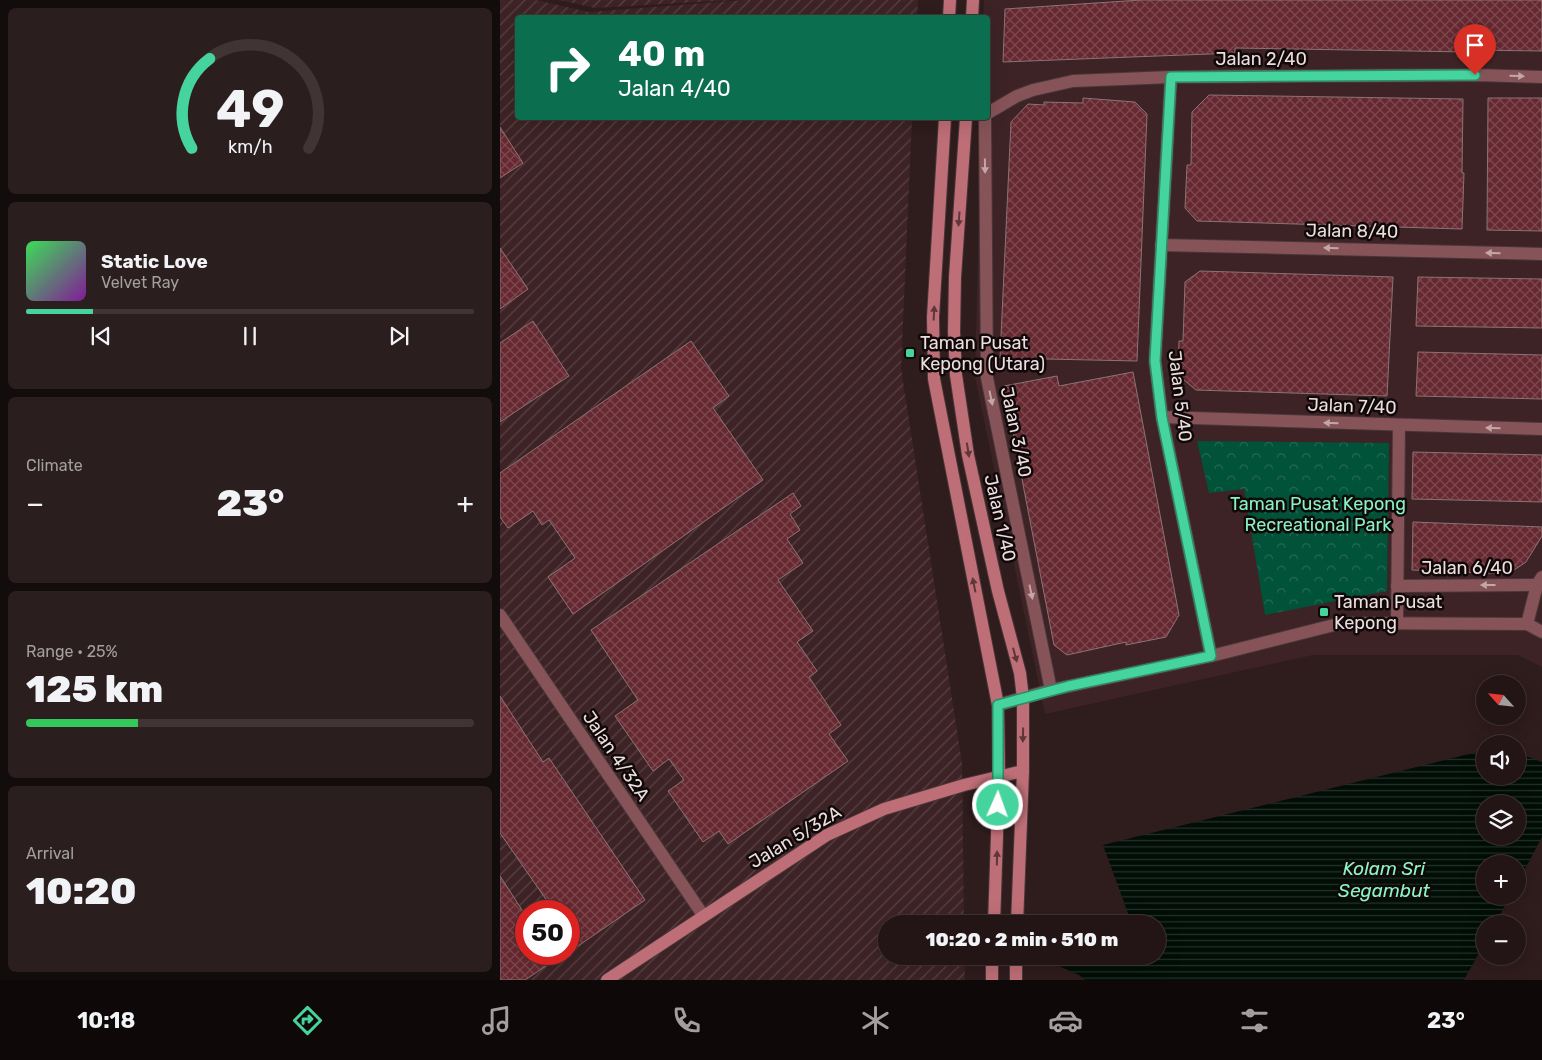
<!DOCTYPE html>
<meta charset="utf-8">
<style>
:root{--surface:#231516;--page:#2b1e1f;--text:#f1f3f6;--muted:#a39fa1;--line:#403435;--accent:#46d49e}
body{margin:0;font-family:Rubik,sans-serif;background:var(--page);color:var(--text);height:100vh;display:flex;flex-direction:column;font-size:19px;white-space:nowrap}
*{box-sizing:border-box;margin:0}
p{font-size:16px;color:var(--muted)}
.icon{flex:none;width:28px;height:28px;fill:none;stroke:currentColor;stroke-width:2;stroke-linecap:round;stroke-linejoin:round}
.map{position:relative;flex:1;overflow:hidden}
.details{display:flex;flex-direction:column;gap:8px;padding:8px;background:#130c0c;width:500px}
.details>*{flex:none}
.banner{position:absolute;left:15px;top:15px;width:475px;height:105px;border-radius:5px;box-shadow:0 5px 20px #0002,0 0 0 1px var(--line);background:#0b6e4f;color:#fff;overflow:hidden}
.needle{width:32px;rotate:297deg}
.controls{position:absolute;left:976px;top:675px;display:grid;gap:10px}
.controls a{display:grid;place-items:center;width:50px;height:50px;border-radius:50%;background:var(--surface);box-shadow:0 5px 20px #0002,0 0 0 1px var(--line);font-size:25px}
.speed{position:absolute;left:15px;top:900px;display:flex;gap:10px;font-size:25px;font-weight:700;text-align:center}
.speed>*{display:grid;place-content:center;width:65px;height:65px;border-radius:50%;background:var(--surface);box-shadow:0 5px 20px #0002,0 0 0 1px var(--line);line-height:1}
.speed .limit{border:8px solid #d22;background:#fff;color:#111}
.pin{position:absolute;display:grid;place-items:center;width:42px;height:42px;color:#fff;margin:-51px -21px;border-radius:50% 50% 50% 0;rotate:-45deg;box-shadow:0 0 5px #0007}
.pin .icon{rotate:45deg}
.me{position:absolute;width:55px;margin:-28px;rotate:2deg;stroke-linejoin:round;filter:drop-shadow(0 0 4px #0008)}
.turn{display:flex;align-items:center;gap:18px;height:105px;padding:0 20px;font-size:22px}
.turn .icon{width:65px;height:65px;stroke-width:2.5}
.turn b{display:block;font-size:35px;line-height:42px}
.big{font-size:38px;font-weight:800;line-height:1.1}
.details .tile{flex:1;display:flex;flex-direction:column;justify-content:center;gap:8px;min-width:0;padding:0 18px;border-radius:8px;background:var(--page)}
.details .dial{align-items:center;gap:0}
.dial svg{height:130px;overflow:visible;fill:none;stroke:var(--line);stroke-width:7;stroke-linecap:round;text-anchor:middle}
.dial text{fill:var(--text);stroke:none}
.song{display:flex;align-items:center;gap:15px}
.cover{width:60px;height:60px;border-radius:8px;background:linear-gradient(135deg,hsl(130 70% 55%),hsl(290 70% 35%))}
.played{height:5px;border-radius:2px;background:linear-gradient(90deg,var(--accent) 15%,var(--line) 15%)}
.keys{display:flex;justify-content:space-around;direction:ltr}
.heat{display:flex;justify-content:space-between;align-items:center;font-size:28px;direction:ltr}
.charge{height:8px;border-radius:4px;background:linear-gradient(90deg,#34c759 25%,var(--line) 0)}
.trip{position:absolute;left:378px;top:915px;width:288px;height:50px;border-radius:25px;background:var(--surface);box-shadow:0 5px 20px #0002,0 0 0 1px var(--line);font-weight:800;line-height:50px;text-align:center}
.dock{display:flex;height:80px;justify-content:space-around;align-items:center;background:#0e0809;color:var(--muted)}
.dock .icon{width:35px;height:35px}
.dock .selected{color:var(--accent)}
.dock b{font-size:22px;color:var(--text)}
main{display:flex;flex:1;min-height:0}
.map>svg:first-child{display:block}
.built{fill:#3d2325}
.industrial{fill:url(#industrial-furrows);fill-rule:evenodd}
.forest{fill:url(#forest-crowns)}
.water{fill:url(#water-rules);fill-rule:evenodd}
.building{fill:url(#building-cross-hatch);stroke:#8b7375}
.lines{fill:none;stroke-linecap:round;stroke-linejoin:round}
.street-casing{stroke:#493738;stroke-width:14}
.secondary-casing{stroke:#493738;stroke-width:14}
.street{stroke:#865358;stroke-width:12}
.secondary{stroke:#be6e76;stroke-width:12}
.oneway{fill:#c3a6a8}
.oneway2{fill:#5f363a}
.route-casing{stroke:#2e8a67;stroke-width:12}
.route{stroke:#46d49e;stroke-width:9}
.poi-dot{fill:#46d49e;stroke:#110909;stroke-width:2}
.labels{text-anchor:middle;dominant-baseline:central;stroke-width:5;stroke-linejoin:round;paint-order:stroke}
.street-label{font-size:18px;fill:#ebdede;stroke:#110909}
.poi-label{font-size:18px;fill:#ebdede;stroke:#110909;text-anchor:start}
.park-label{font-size:18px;fill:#87f2c3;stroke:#110909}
.water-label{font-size:19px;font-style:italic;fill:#8bf5c6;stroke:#110909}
</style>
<main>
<section class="details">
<div class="tile dial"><svg viewBox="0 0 100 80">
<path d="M14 69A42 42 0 1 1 86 69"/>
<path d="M14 69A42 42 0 0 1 25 14" stroke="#46d49e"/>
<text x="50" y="56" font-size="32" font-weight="700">49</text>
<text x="50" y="72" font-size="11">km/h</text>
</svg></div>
<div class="tile">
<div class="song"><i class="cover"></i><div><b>Static Love</b><p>Velvet Ray</p></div></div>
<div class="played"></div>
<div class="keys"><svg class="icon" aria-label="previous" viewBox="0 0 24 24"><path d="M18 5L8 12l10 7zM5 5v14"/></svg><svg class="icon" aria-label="pause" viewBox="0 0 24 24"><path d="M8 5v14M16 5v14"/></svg><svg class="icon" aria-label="next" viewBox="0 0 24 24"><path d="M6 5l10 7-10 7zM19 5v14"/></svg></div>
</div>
<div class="tile"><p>Climate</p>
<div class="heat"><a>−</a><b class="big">23°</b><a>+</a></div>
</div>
<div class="tile"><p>Range · 25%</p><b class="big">125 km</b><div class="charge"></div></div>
<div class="tile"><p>Arrival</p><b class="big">10:20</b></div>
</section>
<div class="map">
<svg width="1042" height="980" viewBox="0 0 1042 980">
<defs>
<pattern id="industrial-furrows" width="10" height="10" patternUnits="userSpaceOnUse" patternTransform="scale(1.25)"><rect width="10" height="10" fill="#3d2325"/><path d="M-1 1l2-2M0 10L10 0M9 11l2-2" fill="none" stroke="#594244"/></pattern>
<pattern id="forest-crowns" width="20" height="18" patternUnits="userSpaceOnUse" patternTransform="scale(1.25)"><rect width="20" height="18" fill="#005238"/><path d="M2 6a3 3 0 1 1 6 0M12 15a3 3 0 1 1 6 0" fill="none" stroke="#256a54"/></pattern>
<pattern id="water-rules" width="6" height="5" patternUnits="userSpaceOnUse" patternTransform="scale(1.25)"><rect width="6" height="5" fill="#000e06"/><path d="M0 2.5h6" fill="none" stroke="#25312a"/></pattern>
<pattern id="building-cross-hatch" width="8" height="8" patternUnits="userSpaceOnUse" patternTransform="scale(1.25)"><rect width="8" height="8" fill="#672931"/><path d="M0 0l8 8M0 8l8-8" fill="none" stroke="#7d484e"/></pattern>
</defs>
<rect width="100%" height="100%" fill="#2f1c1d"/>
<!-- built -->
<path class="built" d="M484,0H1042V667L1018,655H813L545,714L475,377L481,118H488V18L483,17Z"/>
<!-- industrial -->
<g class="industrial">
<path d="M0,0H35L89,12L244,0H418L417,18H18V118H412L401,368L462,763L464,924H386V956H464L465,980H0ZM26,911H69V954H26Z"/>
<path d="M60,0H233L95,8Z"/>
</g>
<!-- forest -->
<path class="forest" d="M697,441L889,443L887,591L765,615L744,489L709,493Z"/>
<!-- water -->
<path class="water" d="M985,750V776H1018V753L1042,762V837L1018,882V864H985V896H1010L995,924H985V942L964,980H585L579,975L538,957L656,956V924H632L603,845ZM985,804H1018V836H985Z"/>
<!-- building -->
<g class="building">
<path d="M641,0H1042V51L968,50V52L735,48V53L503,62L505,9Z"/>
<path d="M709,95L963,99L962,173H964L962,229L697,221L685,208L687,165H691L692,112Z"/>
<path d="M583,98L635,102L647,114L637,361L500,358L511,122L528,104L544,105V102L583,103Z"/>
<path d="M988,98H1042V231L987,230Z"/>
<path d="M0,127L23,163L0,178Z"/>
<path d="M0,248L28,289L0,309Z"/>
<path d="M700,271L893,277L887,396L696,390L678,375L679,341H683L685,282Z"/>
<path d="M918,277L1042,279V328L916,326Z"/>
<path d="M33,321L69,376L0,422V343Z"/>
<path d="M191,341L229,396L213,408L263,480L73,614L48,577L75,558L49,520L42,525L33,511L8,528L0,517V473Z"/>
<path d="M918,352L1042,355V399L916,396Z"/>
<path d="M633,372L679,615L666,637L626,645V642L567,655L554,645L504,386L557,376L559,386Z"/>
<path d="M913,452L1042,455V502L912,499Z"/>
<path d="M293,493L301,506L290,514L300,530L287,539L303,563L278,580L313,631L297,642L317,671L309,677L341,725L329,734L348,761L228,844L219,831L203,842L168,791L184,780L169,759L153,771L115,716L138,700L91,630Z"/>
<path d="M913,522L1042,527V536L1026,562L1008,574L912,570Z"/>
<path d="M0,696L43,762L49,758L145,900L78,946L69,934V911H54L0,833Z"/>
<path d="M0,876L26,916V954H64L25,980H0Z"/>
</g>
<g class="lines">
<defs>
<g id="street">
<path d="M671,77L655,361L662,417L711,656"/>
<path d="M488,113L517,96L533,90L573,81L671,77L975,75L1042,77"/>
<path d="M485,118L487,378L551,690"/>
<path d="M661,245L1042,254"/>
<path d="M662,417L1042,429"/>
<path d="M897,586L1037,585"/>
<path d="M0,615L203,915"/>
<path d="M897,623L899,425"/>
<path d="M1027,624L1037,585L1042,577"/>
<path d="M498,705L551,690L711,656L842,623L1027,624L1042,632"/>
</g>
<g id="secondary">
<path d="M449,18L450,0"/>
<path d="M472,18L473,0"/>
<path d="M445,118L433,317L434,379L498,705L499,776L494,924"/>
<path d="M466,118L455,277L454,332L456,375L468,455L498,591L520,673L523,698V771L517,924"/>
<path d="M107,980L327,835L384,809L464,785L523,771"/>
<path d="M492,980V956"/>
<path d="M516,980V956"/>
</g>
</defs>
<!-- street casing -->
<use href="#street" class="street-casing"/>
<!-- secondary casing -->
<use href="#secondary" class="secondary-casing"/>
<!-- street -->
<use href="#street" class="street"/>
<!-- secondary -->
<use href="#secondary" class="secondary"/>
</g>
<!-- one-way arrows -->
<defs><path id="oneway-solid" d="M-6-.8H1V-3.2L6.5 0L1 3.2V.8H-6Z" transform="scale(1.25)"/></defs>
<g class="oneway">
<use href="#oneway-solid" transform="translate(1017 76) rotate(2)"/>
<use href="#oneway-solid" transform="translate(485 166) rotate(89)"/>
<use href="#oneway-solid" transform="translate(831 248) rotate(-179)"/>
<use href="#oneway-solid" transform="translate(993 253) rotate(-179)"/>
<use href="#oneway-solid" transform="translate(491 398) rotate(78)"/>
<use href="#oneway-solid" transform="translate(831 423) rotate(-178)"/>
<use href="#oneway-solid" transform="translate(993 428) rotate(-178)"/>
<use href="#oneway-solid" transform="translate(988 585) rotate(180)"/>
<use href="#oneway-solid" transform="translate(531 592) rotate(78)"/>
</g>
<g class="oneway2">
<use href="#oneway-solid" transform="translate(459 219) rotate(94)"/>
<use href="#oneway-solid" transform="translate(434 313) rotate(-87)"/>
<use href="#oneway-solid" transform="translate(468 450) rotate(81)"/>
<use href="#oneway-solid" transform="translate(474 585) rotate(-101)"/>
<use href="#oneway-solid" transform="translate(515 655) rotate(75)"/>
<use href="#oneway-solid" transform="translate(523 735) rotate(91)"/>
<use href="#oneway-solid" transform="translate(497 858) rotate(-89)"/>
</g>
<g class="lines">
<defs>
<path id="route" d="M498,805V705L569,686L711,656L662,418L655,361L671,77L975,75"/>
</defs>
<!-- route casing -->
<use href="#route" class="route-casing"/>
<!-- route -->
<use href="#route" class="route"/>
</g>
<!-- markers -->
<g class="poi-dot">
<rect x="405" y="348" width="10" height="10" rx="2.5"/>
<rect x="819" y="607" width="10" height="10" rx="2.5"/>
</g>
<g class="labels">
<!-- street labels -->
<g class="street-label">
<text x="761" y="59">Jalan 2/40</text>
<text transform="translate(852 231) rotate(1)">Jalan 8/40</text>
<text transform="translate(680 396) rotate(83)">Jalan 5/40</text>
<text transform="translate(852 406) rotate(2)">Jalan 7/40</text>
<text transform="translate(516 432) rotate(78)">Jalan 3/40</text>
<text transform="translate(500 518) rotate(77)">Jalan 1/40</text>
<text x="967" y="568">Jalan 6/40</text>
<text transform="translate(116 756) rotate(56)">Jalan 4/32A</text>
<text transform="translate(295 837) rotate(-31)">Jalan 5/32A</text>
</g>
<!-- poi labels -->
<g class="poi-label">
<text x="420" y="343">Taman Pusat<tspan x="420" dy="21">Kepong (Utara)</tspan></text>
<text x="834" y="602">Taman Pusat<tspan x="834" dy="21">Kepong</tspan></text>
</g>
<!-- park labels -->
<g class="park-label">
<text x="818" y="504">Taman Pusat Kepong<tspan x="818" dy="21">Recreational Park</tspan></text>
</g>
<!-- water labels -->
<g class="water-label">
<text x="884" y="868">Kolam Sri<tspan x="884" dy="22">Segambut</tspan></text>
</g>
</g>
</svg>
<div class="controls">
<a><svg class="needle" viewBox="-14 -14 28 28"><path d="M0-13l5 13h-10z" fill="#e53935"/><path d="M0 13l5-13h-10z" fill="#a39fa1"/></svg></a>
<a><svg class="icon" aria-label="sound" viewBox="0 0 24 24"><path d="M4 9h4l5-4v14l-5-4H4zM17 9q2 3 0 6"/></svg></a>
<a><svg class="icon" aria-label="layers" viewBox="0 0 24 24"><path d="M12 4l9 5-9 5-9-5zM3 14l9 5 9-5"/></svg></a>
<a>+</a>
<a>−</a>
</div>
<div class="speed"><div class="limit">50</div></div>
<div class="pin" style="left:975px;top:75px;background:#d93025"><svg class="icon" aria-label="arrive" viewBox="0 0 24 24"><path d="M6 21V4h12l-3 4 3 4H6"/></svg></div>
<svg class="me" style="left:498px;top:805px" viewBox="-20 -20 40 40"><circle r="17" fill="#46d49e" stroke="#fff" stroke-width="3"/><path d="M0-11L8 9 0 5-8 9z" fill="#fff"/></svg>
<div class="trip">10:20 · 2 min · 510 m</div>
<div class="banner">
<div class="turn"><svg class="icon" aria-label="right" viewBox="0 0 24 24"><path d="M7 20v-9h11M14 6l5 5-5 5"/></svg><div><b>40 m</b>Jalan 4/40</div></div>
</div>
</div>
</main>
<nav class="dock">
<b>10:18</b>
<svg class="icon selected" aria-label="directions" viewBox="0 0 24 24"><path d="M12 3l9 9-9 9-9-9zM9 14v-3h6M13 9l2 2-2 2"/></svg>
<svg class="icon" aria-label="music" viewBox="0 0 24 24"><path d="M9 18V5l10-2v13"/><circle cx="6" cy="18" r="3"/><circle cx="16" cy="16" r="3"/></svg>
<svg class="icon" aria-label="phone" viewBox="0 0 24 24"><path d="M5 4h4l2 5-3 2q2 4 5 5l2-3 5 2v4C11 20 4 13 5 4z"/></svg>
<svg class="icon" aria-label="climate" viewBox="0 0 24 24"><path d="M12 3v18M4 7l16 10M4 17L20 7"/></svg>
<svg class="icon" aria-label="car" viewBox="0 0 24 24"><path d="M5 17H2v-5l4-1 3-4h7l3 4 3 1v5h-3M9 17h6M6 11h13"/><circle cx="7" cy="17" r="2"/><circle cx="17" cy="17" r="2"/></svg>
<svg class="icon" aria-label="filters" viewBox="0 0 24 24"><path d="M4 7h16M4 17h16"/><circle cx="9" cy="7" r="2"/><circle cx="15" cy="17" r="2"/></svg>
<b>23°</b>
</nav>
